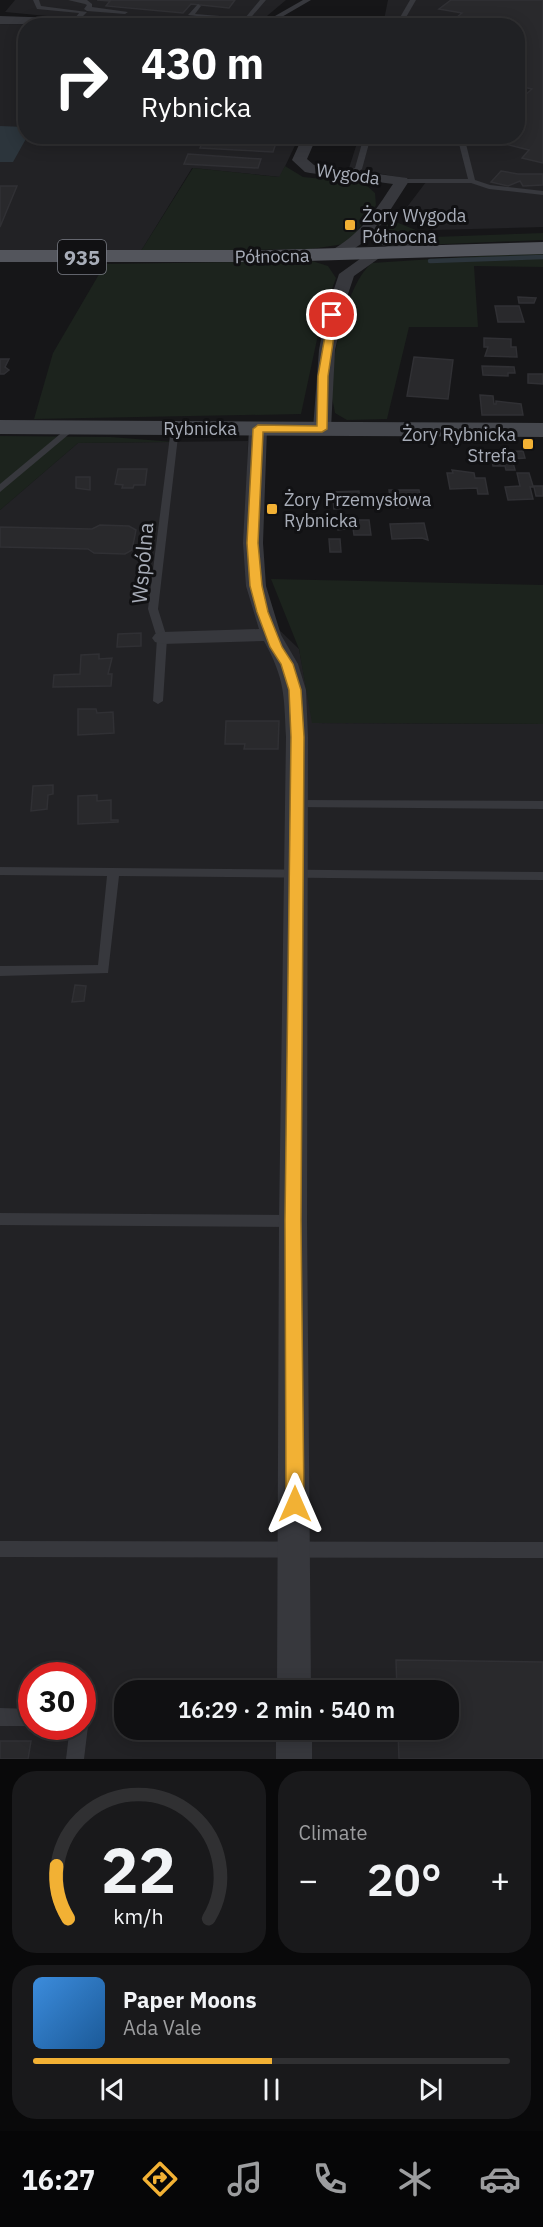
<!DOCTYPE html>
<meta charset="utf-8">
<style>
:root{--surface:#101012;--page:#19191b;--text:#f1f3f6;--muted:#9c9d9f;--line:#303032;--accent:#f2b134}
body{margin:0;font-family:"IBM Plex Sans",sans-serif;background:var(--page);color:var(--text);height:100vh;display:flex;flex-direction:column;font-size:22px;white-space:nowrap}
*{box-sizing:border-box;margin:0}
p{font-size:20px;color:var(--muted)}
.icon{flex:none;width:33px;height:33px;fill:none;stroke:currentColor;stroke-width:2;stroke-linecap:round;stroke-linejoin:round}
.map{position:relative;height:1759px;overflow:hidden}
.side{display:flex;flex-direction:column;gap:12px;padding:12px;background:#09090a;flex:1}
.side>*{flex:none}
.banner{position:absolute;left:18px;top:18px;width:507px;height:126px;border-radius:24px;box-shadow:0 3px 15px #0003,0 0 0 2px var(--line);background:#202124;color:#fff;overflow:hidden}
.speed{position:absolute;left:18px;top:1662px;display:flex;gap:12px;font-size:30px;font-weight:700;text-align:center}
.speed>*{display:grid;place-content:center;width:78px;height:78px;border-radius:50%;background:var(--surface);box-shadow:0 3px 15px #0003,0 0 0 2px var(--line);line-height:1}
.speed .limit{border:9px solid #d22;background:#fff;color:#111}
.pin{position:absolute;display:grid;place-items:center;width:51px;height:51px;color:#fff;margin:-26px;border:3px solid #fff;border-radius:50%;box-shadow:0 2px 6px #0007}
.me{position:absolute;width:66px;margin:-33px;rotate:0deg;stroke-linejoin:round;filter:drop-shadow(0 0 4px #0008)}
.turn{display:flex;align-items:center;gap:21px;height:126px;padding:0 24px;font-size:27px}
.turn .icon{width:78px;height:78px;stroke-width:2.5}
.turn b{display:block;font-size:42px;line-height:51px}
.big{font-size:45px;font-weight:600;line-height:1.1}
.side .card{flex:1;display:flex;flex-direction:column;justify-content:center;gap:9px;min-width:0;padding:0 21px;border-radius:24px;background:var(--page)}
.side .dial{align-items:center;gap:0}
.dial svg{height:156px;overflow:visible;fill:none;stroke:var(--line);stroke-width:7;stroke-linecap:round;text-anchor:middle}
.dial text{fill:var(--text);stroke:none}
.song{display:flex;align-items:center;gap:18px}
.cover{width:72px;height:72px;border-radius:9px;background:linear-gradient(135deg,hsl(210 70% 55%),hsl(210 70% 35%))}
.played{height:6px;border-radius:3px;background:linear-gradient(90deg,var(--accent) 50%,var(--line) 50%)}
.keys{display:flex;justify-content:space-around;direction:ltr}
.heat{display:flex;justify-content:space-between;align-items:center;font-size:33px;direction:ltr}
.side .tiles{flex:1;display:grid;gap:12px;grid-template-columns:1fr 1fr}
.card:last-child{grid-column:span 2}
.trip{position:absolute;left:114px;top:1680px;width:345px;height:60px;border-radius:24px;background:var(--surface);box-shadow:0 3px 15px #0003,0 0 0 2px var(--line);font-weight:600;line-height:60px;text-align:center}
.menu{display:flex;height:96px;justify-content:space-around;align-items:center;background:#060607;color:var(--muted)}
.menu .icon{width:42px;height:42px}
.menu .selected{color:var(--accent)}
.menu b{font-size:27px;color:var(--text)}
.map>svg:first-child{display:block}
.built{fill:#222225;fill-rule:evenodd}
.green{fill:#1c231d}
.water{fill:#2c353c}
.lines{fill:none;stroke-linecap:round;stroke-linejoin:round}
.stream{stroke:#2c353c;stroke-width:4.5}
.building{fill:#29292c;stroke:#303034;stroke-width:1.5}
.lane{fill:#37383d;fill-rule:evenodd}
.street{fill:#37383d;fill-rule:evenodd}
.secondary{fill:#45474d;fill-rule:evenodd}
.primary{fill:#53555c;fill-rule:evenodd}
.route{fill:#f2b134;stroke:#9d7322;stroke-width:1.5}
.poi-dot{fill:#f2b134;stroke:#111113;stroke-width:2}
.labels{text-anchor:middle;dominant-baseline:central;stroke-width:6;stroke-linejoin:round;paint-order:stroke}
.far-street-label{font-size:18px;fill:#a8adb8;stroke:#111113}
.far-poi-label{font-size:18px;fill:#a8adb8;stroke:#111113;text-anchor:start}
.shield{fill:#111113;stroke:#7b7e86;stroke-width:1.5}
.shield-label{font-size:20px;font-weight:bold;fill:#a8adb8}
.street-label{font-size:21px;fill:#a8adb8;stroke:#111113}
</style>
<div class="map">
<svg width="543" height="1759" viewBox="0 0 543 1759">
<rect width="100%" height="100%" fill="#161618"/>
<!-- built -->
<g class="built">
<path d="M15,0H286L267,16L263,23L254,25L89,20L5,12Z"/>
<path d="M388,0H543V227L434,230L401,215L426,182L349,168L359,137L518,136V26L383,25Z"/>
<path d="M0,24L36,25L26,26V136L299,137L280,177L192,168L141,251H0Z"/>
<path d="M248,441L245,572L254,579L269,620L299,649L313,723L543,724V1759H0V510L78,443ZM32,1676H82V1726H32ZM124,1690H448V1730H124Z"/>
</g>
<!-- green -->
<g class="green">
<path d="M285,166L303,177L364,183L375,193L376,205L352,238L344,244L311,249L141,251L193,168L279,177Z"/>
<path d="M396,222L433,237L543,233V240L421,245L395,240L383,232L388,223Z"/>
<path d="M543,252V267L474,266L478,327H409L387,419L347,420L335,413C334,405 331,397 331,390C332,356 346,284 372,263Z"/>
<path d="M312,261L328,266L336,278L322,316L301,414L34,419L53,353L105,264Z"/>
<path d="M0,436L111,437L174,442L78,443L0,510Z"/>
<path d="M271,579L543,585V724L312,723L299,649Z"/>
</g>
<!-- water -->
<path class="water" d="M0,126L25,127L27,137L13,162H0Z"/>
<g class="lines">
<!-- stream -->
<path class="stream" d="M430,261L543,257"/>
</g>
<!-- building -->
<g class="building">
<path d="M97,0H235L229,8L191,4L183,13L106,6L110,1Z"/>
<path d="M451,0H543V163L522,158L529,150L476,137L518,136V101L532,89L518,86V26H446L462,13L439,9Z"/>
<path d="M205,136H213L277,140L273,152L200,148Z"/>
<path d="M188,154L261,159L258,168L184,164Z"/>
<path d="M501,171L518,174H543V185L523,186L520,181L508,186L491,182Z"/>
<path d="M0,186H17L0,227Z"/>
<path d="M518,297L536,298L534,303H519Z"/>
<path d="M495,306H519L524,322H498Z"/>
<path d="M484,338L511,339V347H516L517,357L485,356L488,347H484Z"/>
<path d="M414,357L453,360L448,399L407,396Z"/>
<path d="M0,359H9L5,367L9,370L4,374H0Z"/>
<path d="M482,366L514,367L515,373H508V376L483,375Z"/>
<path d="M528,374H543V384L528,383Z"/>
<path d="M480,395L493,396L494,404H496V401L521,404L523,415H482Z"/>
<path d="M523,451L525,458L512,459L515,470H506L505,466H493L490,452Z"/>
<path d="M118,469H147L145,485H134L133,488H122L123,485L115,484Z"/>
<path d="M452,470L474,473L475,478H485L488,494H478L477,488L450,489L447,473H453Z"/>
<path d="M517,473H529L533,486H543V496H536L534,487H530L533,499L508,500L505,487L520,486Z"/>
<path d="M76,477H90V490L76,488Z"/>
<path d="M389,490H419L422,505H408V508L391,505Z"/>
<path d="M359,491L361,507L334,509L332,492Z"/>
<path d="M337,520H369L371,535H354L353,528L338,530Z"/>
<path d="M424,523L428,540L422,538L392,539L390,524Z"/>
<path d="M100,525L129,526L136,530L132,550L125,554L94,553L88,549L0,547V527L92,529Z"/>
<path d="M329,539H340L341,552H330Z"/>
<path d="M141,633V646L117,647L118,634Z"/>
<path d="M99,654V659L112,658L108,674H112L111,686L53,687L54,675L80,674L81,655Z"/>
<path d="M78,709H96L97,713L113,712L114,733L78,735Z"/>
<path d="M226,721H279L278,749H244L245,744H225Z"/>
<path d="M53,785V794L48,795L47,809L31,811L33,786Z"/>
<path d="M97,795V801L111,800V820H118V822L78,824V796Z"/>
<path d="M75,985L86,986L84,1001L72,1002Z"/>
<path d="M396,1660L543,1662V1759H399L398,1730H448V1690H397Z"/>
<path d="M0,1741H31L28,1759H0Z"/>
</g>
<g class="lines">
<!-- lane -->
<g class="lane">
<path d="M33,0H39L41,6L87,12L75,24L72,22L79,13L37,9Z"/>
<path d="M68,0H87L92,4V7L128,12L125,14L87,11L84,9L87,5L85,4Z"/>
<path d="M260,0H266L247,22L188,15L198,4L201,6L195,14L245,18Z"/>
<path d="M303,0H311L280,18L276,26H270L275,16Z"/>
<path d="M410,0H416L401,26H395Z"/>
<path d="M364,136H371L362,169L352,176H346V172L355,168Z"/>
<path d="M457,136H464L475,180L490,185L543,191V195L489,189L471,183H399V179H468Z"/>
<path d="M71,425L75,428L74,430L0,492V484Z"/>
<path d="M175,425L179,428L158,609L167,638L163,701L158,704L153,701L157,638L148,609L171,428Z"/>
<path d="M296,800L543,801V809L292,807L290,804Z"/>
<path d="M0,867L543,872V880L119,876L108,973L0,976V966L98,965L107,876L0,875Z"/>
<path d="M0,1213L293,1215L298,1217L300,1221L298,1225L293,1227L0,1225Z"/>
<path d="M0,1541L543,1542V1558L0,1557Z"/>
<path d="M0,1708L32,1709L33,1726H0Z"/>
<path d="M82,1719L85,1720L88,1726L84,1759H66L70,1726H82Z"/>
</g>
<!-- street -->
<g class="street">
<path d="M0,16L175,22L181,26L0,24Z"/>
<path d="M303,136H317L307,159L314,165L407,178L409,181L378,229L392,239L423,249L426,252L423,255L418,257L382,245L370,238L340,258H328L326,255L328,252C359,236 374,213 393,184L310,173L305,172L292,160Z"/>
<path d="M377,249L385,254L354,276L348,294L335,350L331,429L328,433H316L313,429L319,350L326,313L339,274L371,251Z"/>
<path d="M258,424L264,425L267,429L263,543L266,586L281,635L298,664L306,690L308,737L307,1221L311,1690H277L279,1221L286,737C284,695 285,679 264,641L162,644L155,642L152,638L155,634L162,632L259,629L246,586L243,543L249,429L252,425Z"/>
<rect x="276" y="1730" width="36" height="29"/>
</g>
<!-- secondary -->
<path class="secondary" d="M0,420L543,423V437L0,434Z"/>
<!-- primary -->
<path class="primary" d="M543,242V254L271,262H0V250H271Z"/>
</g>
<!-- route -->
<path class="route" d="M329,313L337,315L328,376L327,429L322,432H263L258,543L262,586L268,612L282,647L293,664L301,690L304,737L301,1221L304,1504L301,1510L295,1513L288,1510L286,1504L285,1221L291,737L289,690L281,664L270,647L257,612L250,586L247,543L253,429L258,425L317,426L318,376Z"/>
<!-- markers -->
<g class="poi-dot">
<rect x="344" y="219" width="12" height="12" rx="3"/>
<rect x="522" y="438" width="12" height="12" rx="3"/>
<rect x="266" y="503" width="12" height="12" rx="3"/>
</g>
<g class="labels">
<!-- far-street labels -->
<g class="far-street-label">
<text transform="translate(348 174) rotate(8)">Wygoda</text>
<text transform="translate(272 256) rotate(-1)">Północna</text>
<text x="200" y="428">Rybnicka</text>
</g>
<!-- far-poi labels -->
<g class="far-poi-label">
<text x="362" y="215">Żory Wygoda<tspan x="362" dy="21">Północna</tspan></text>
<text x="516" y="434" text-anchor="end">Żory Rybnicka<tspan x="516" dy="21">Strefa</tspan></text>
<text x="284" y="499">Żory Przemysłowa<tspan x="284" dy="21">Rybnicka</tspan></text>
</g>
<!-- shield labels -->
<rect class="shield" x="58" y="240" width="48" height="34" rx="4.5"/>
<g class="shield-label">
<text x="82" y="257">935</text>
</g>
<!-- street labels -->
<g class="street-label">
<text transform="translate(142 563) rotate(-85)">Wspólna</text>
</g>
</g>
</svg>
<div class="speed"><div class="limit">30</div></div>
<div class="pin" style="left:332px;top:315px;background:#d93025"><svg class="icon" aria-label="arrive" viewBox="0 0 24 24"><path d="M6 21V4h12l-3 4 3 4H6"/></svg></div>
<svg class="me" style="left:295px;top:1504px" viewBox="-20 -20 40 40"><path d="M0-17L14 15 0 8-14 15z" fill="#f2b134" stroke="#fff" stroke-width="4"/></svg>
<div class="trip">16:29 · 2 min · 540 m</div>
<div class="banner">
<div class="turn"><svg class="icon" aria-label="right" viewBox="0 0 24 24"><path d="M7 20v-9h11M14 6l5 5-5 5"/></svg><div><b>430 m</b>Rybnicka</div></div>
</div>
</div>
<section class="side">
<div class="tiles">
<div class="card dial"><svg viewBox="0 0 100 80">
<path d="M14 69A42 42 0 1 1 86 69"/>
<path d="M14 69A42 42 0 0 1 8 42" stroke="#f2b134"/>
<text x="50" y="56" font-size="32" font-weight="700">22</text>
<text x="50" y="72" font-size="11">km/h</text>
</svg></div>
<div class="card"><p>Climate</p>
<div class="heat"><a>−</a><b class="big">20°</b><a>+</a></div>
</div>
<div class="card">
<div class="song"><i class="cover"></i><div><b>Paper Moons</b><p>Ada Vale</p></div></div>
<div class="played"></div>
<div class="keys"><svg class="icon" aria-label="previous" viewBox="0 0 24 24"><path d="M18 5L8 12l10 7zM5 5v14"/></svg><svg class="icon" aria-label="pause" viewBox="0 0 24 24"><path d="M8 5v14M16 5v14"/></svg><svg class="icon" aria-label="next" viewBox="0 0 24 24"><path d="M6 5l10 7-10 7zM19 5v14"/></svg></div>
</div>
</div>
</section>
<nav class="menu">
<b>16:27</b>
<svg class="icon selected" aria-label="directions" viewBox="0 0 24 24"><path d="M12 3l9 9-9 9-9-9zM9 14v-3h6M13 9l2 2-2 2"/></svg>
<svg class="icon" aria-label="music" viewBox="0 0 24 24"><path d="M9 18V5l10-2v13"/><circle cx="6" cy="18" r="3"/><circle cx="16" cy="16" r="3"/></svg>
<svg class="icon" aria-label="phone" viewBox="0 0 24 24"><path d="M5 4h4l2 5-3 2q2 4 5 5l2-3 5 2v4C11 20 4 13 5 4z"/></svg>
<svg class="icon" aria-label="climate" viewBox="0 0 24 24"><path d="M12 3v18M4 7l16 10M4 17L20 7"/></svg>
<svg class="icon" aria-label="car" viewBox="0 0 24 24"><path d="M5 17H2v-5l4-1 3-4h7l3 4 3 1v5h-3M9 17h6M6 11h13"/><circle cx="7" cy="17" r="2"/><circle cx="17" cy="17" r="2"/></svg>
</nav>
